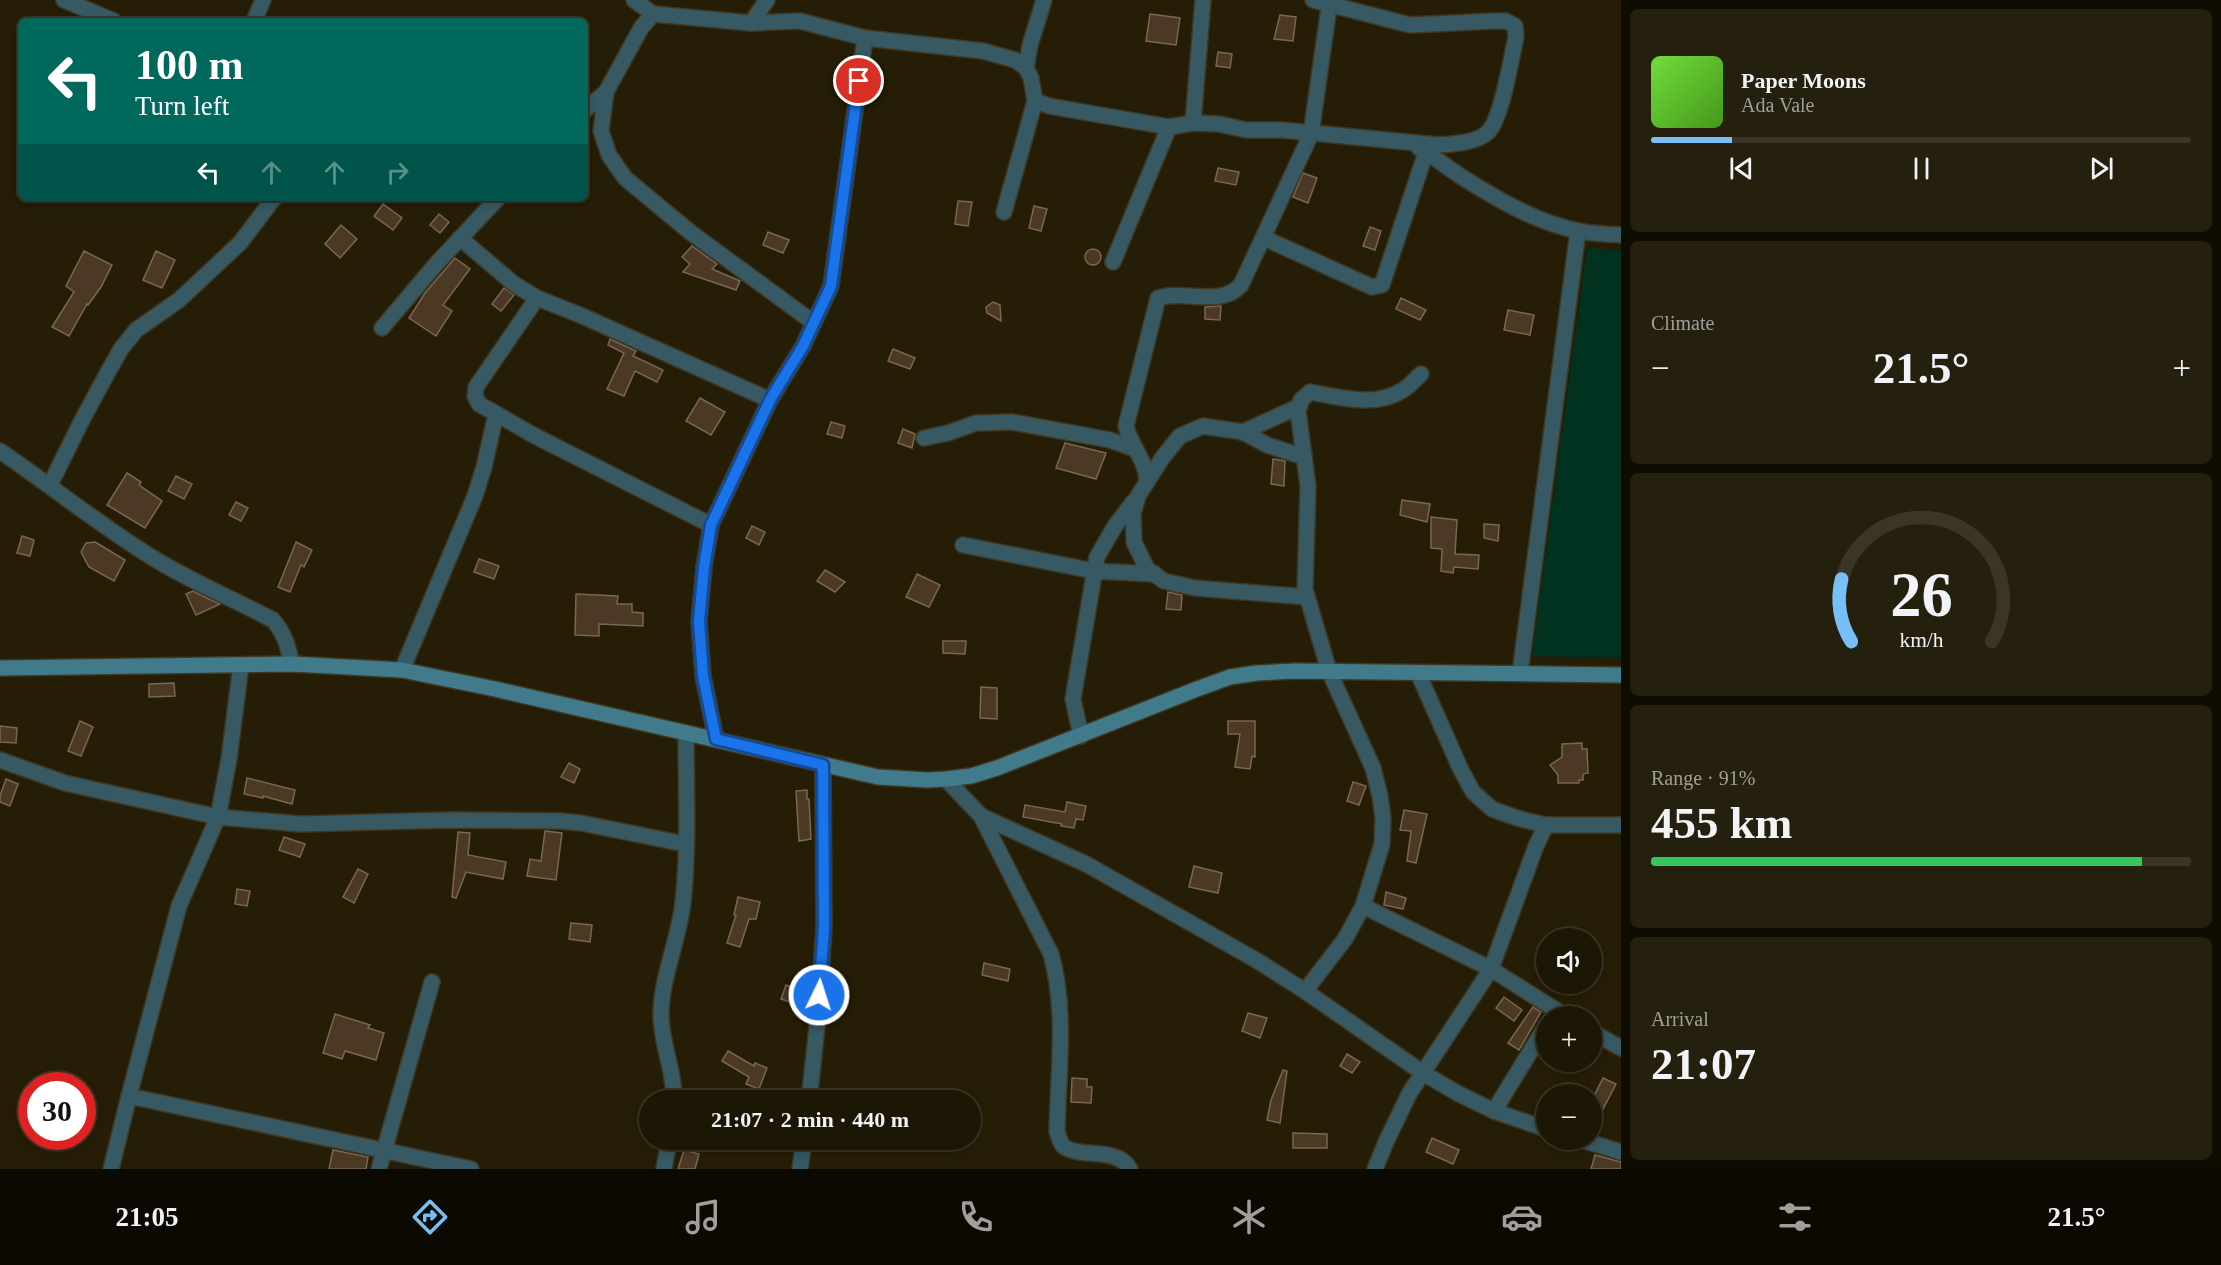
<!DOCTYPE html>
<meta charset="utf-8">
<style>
:root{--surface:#1c1604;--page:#251f0e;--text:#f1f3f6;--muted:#a09f9a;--line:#3a3526;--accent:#77c0f7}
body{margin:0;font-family:Georgia,serif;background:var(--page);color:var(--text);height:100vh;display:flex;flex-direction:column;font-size:22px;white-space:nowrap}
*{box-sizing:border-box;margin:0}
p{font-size:20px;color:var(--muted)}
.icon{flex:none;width:33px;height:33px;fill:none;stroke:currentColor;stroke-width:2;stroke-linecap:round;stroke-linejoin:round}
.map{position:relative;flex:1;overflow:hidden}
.panel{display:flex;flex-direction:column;gap:9px;padding:9px;background:#0f0c02;width:600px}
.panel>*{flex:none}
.banner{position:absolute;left:18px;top:18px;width:570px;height:183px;border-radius:9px;box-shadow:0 3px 9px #0003,0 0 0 2px var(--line);background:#00695c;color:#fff;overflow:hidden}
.controls{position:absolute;left:1536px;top:928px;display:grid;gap:12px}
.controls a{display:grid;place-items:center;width:66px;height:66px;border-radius:50%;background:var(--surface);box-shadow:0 3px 9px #0003,0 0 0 2px var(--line);font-size:30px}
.speed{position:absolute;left:18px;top:1072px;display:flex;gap:12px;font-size:30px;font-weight:700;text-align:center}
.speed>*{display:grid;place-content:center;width:78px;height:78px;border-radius:50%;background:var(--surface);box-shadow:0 3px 9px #0003,0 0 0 2px var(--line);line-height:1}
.speed .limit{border:9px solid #d22;background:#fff;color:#111}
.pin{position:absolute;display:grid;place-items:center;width:51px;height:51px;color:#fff;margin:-26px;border:3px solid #fff;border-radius:50%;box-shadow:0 2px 6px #0007}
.me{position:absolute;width:66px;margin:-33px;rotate:4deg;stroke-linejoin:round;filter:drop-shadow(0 0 4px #0008)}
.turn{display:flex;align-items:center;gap:21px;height:126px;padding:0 18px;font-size:27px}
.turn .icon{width:78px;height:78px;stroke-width:2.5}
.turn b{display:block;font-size:42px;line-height:51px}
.lanes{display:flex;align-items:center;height:57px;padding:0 18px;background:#0003;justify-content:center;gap:30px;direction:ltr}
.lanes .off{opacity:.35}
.big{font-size:45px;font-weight:700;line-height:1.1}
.panel .widget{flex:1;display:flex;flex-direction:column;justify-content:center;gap:9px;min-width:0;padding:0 21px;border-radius:9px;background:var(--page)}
.panel .dial{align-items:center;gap:0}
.dial svg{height:156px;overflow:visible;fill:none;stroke:var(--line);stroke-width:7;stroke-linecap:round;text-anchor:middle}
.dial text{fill:var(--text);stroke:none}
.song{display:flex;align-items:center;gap:18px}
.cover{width:72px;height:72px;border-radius:9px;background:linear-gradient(135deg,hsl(100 70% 55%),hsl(100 70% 35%))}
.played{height:6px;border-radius:3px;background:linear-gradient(90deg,var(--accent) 15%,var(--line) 15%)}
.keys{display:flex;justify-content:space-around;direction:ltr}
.heat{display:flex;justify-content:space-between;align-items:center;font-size:33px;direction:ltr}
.charge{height:9px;border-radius:4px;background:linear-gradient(90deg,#34c759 91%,var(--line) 0)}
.trip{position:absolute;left:639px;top:1090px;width:342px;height:60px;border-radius:30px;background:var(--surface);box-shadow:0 3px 9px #0003,0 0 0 2px var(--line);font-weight:700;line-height:60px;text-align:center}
.tabs{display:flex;height:96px;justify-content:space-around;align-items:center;background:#0b0902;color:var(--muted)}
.tabs .icon{width:42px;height:42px}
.tabs .current{color:var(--accent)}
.tabs b{font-size:27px;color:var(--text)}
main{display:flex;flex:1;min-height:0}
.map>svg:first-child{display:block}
.green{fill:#013220}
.building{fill:#4b3925;stroke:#7a6751;stroke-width:1.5}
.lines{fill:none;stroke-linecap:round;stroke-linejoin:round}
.street-casing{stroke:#3f3721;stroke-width:18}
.secondary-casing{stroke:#3f3721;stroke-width:18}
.street{stroke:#365963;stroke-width:15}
.secondary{stroke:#417a8a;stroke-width:15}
.route-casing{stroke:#114b97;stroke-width:15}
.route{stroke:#1a73e8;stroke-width:10}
</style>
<main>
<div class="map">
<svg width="1621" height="1169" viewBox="0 0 1621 1169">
<rect width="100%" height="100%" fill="#251d05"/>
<!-- green -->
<path class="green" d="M1587,248L1621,250V658L1532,656Z"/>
<!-- building -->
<g class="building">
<path d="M1150,14L1180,18L1176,45L1146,41Z"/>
<path d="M1280,15L1296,17L1293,41L1274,39Z"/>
<path d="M1218,52L1232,54L1230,68L1216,66Z"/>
<path d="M1218,168L1239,172L1236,185L1215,181Z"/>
<path d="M1303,173L1317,178L1308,203L1293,197Z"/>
<path d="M958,201L972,202L968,226L955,224Z"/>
<path d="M383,204L402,218L393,230L374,216Z"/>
<path d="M1034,206L1047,209L1041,231L1029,228Z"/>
<path d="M439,214L449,222L440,233L430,225Z"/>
<path d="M341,225L357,239L340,258L325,244Z"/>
<path d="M1370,227L1381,231L1375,250L1363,246Z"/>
<path d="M768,232L789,240L783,253L763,245Z"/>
<path d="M692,246L717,264L712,269L740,281L736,290L683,272L690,264L682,257Z"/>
<circle cx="1093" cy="257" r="8"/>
<path d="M84,251L112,265L101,287L88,305L87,304L69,336L52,327L74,292L66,286Z"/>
<path d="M156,251L175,260L162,288L143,280Z"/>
<path d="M455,258L470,269L443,305L452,311L436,336L409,318L425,293Z"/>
<path d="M504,288L514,295L501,311L492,304Z"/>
<path d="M1401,298L1426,310L1420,320L1396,309Z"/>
<path d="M993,302L1000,305L1001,321L987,313L986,307Z"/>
<path d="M1219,306H1221L1220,320L1205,319V307Z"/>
<path d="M1508,310L1534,315L1530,335L1504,330Z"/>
<path d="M610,339L636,351L633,356L663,370L657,382L635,371L624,396L607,389L624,353L608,345Z"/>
<path d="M893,349L915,358L910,369L888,361Z"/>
<path d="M700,398L725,412L711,435L686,421Z"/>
<path d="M831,422L845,426L842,438L827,434Z"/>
<path d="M903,429L915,434L912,448L898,443Z"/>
<path d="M1065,443L1106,453L1096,479L1056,468Z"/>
<path d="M1273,459L1285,461L1284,486L1271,484Z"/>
<path d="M127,473L141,482L139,485L162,501L145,528L107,505Z"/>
<path d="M176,476L192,484L184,499L168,491Z"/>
<path d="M1402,500L1430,504L1427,522L1400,515Z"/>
<path d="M236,502L248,508L241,521L229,515Z"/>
<path d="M1431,517L1457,520L1455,554L1479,555L1478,569L1454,567L1453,573L1441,571L1442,549L1431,548Z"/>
<path d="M1484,524L1499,525L1498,541L1484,538Z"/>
<path d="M752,526L765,532L759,545L746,538Z"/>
<path d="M22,536L34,540L30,556L17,553Z"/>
<path d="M95,542L125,560L114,581L89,567L81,552L86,543Z"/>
<path d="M296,542L312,550L304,567L301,565L290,592L278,587Z"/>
<path d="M479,559L499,566L494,579L474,572Z"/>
<path d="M825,570L845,582L835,592L817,581Z"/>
<path d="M917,574L940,585L929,607L906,597Z"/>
<path d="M193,591L211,600L220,604L196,615L186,594Z"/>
<path d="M1168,592L1182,595L1181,610L1166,609Z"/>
<path d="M576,594L618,596L617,604H632V612L643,613V626L599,624V636L575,635Z"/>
<path d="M943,641H966L965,654L943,653Z"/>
<path d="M174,683L175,696L149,697V684Z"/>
<path d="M981,687L997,688V719L980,718Z"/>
<path d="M80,721L93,727L81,756L68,751Z"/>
<path d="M1228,721H1255V757L1252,756L1250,769L1235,767L1240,734H1228Z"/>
<path d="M0,726L17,728L16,743L0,742Z"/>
<path d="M1582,743V749H1587L1588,773L1583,774V780H1579V783H1558V775L1550,765L1562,757V744Z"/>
<path d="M569,763L580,769L574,783L561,777Z"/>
<path d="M247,778L295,790L292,804L263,796V798L244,794Z"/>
<path d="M6,779L18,784L10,806L0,802V796Z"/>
<path d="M1353,782L1366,786L1359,805L1347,801Z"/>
<path d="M807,790V799H809L811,839L799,841L796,791Z"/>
<path d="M1067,802L1086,806L1083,820L1076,819L1074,828L1061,826L1062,824L1023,817L1025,805L1065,812Z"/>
<path d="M1404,810L1427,814L1416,863L1407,861L1411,831L1400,830Z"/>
<path d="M545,831L562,833L556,880L527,876L530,859L541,861Z"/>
<path d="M458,832L470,833L468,855L506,862L503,879L466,872L456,898L452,897Z"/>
<path d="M284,837L305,844L300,857L279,850Z"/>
<path d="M1194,866L1222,873L1218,893L1189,887Z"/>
<path d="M358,869L368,874L354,903L343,897Z"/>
<path d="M237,889L250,891L247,906L235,904Z"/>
<path d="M1386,892L1406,898L1403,909L1384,905Z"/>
<path d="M738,897L760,902L756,919H749L740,947L727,943L736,915H734Z"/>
<path d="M571,923L592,925L590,942L569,939Z"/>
<path d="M984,963L1010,969L1008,981L982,975Z"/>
<path d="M786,985L798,990L793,1003L781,999Z"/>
<path d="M1504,997L1522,1010L1514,1021L1496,1008Z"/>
<path d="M1533,1007L1541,1012L1519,1050L1508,1043Z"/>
<path d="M1248,1013L1267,1018L1260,1038L1242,1031Z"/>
<path d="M335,1014L370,1025L368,1028L384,1033L376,1060L345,1051L342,1059L323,1053Z"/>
<path d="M728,1051L754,1066L755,1063L767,1068L759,1089L746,1084L749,1077L722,1061Z"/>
<path d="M1347,1054L1360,1062L1352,1073L1340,1066Z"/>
<path d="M1283,1070L1287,1071L1280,1123L1267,1120L1271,1100Z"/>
<path d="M1072,1078L1087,1079V1087H1092L1091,1103L1071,1102Z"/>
<path d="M1603,1078L1616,1084L1602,1111L1592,1105V1100Z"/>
<path d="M1293,1133L1327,1134V1148H1293Z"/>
<path d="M1432,1138L1459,1150L1453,1164L1426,1152Z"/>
<path d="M333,1150L368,1157L366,1169H329Z"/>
<path d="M684,1150L699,1154L695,1169H678Z"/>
<path d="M1595,1155L1621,1162V1169H1591Z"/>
</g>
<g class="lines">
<defs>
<g id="street">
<path d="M64,0L114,21"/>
<path d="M634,0L653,14L751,23L800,21L865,38L983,51L1015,60L1026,68L1031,78L1035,101L1049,106L1169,127L1193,123L1219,124L1246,130H1282L1438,145C1453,144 1477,143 1488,132C1502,118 1511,59 1516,37L1515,26L1506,21H1495L1410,25L1313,0"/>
<path d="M254,21L263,0"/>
<path d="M751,23L767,0"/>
<path d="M1026,68L1030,45L1044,0"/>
<path d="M606,92L601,131L609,155L625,178L690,232L814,323"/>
<path d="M585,110L606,92L641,28L653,14"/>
<path d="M1193,123L1203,0"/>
<path d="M1419,148C1435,157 1449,169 1465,179C1500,201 1538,223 1579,231C1593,234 1607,234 1621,235"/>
<path d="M1004,212L1035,101"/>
<path d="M460,238L514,284L537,298L580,315L770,400"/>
<path d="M1264,238L1372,287L1382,285L1426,152"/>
<path d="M1113,262L1169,127"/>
<path d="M537,298L476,387L475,396L479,404L535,436L711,525"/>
<path d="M382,328L437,263L498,198"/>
<path d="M1300,406L1243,432L1203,426L1180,436L1163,457L1138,496L1133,514L1134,542L1147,569L1164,581L1195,588L1307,597"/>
<path d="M1243,432L1267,445L1304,457"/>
<path d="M924,438L948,433L976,423L1012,422L1110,440L1135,449"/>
<path d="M0,451C53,487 103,528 158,561C195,583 235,600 273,620C285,634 288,647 292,664"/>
<path d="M1147,480C1146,460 1130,445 1126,426L1158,298C1183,289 1221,308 1241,285L1311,134L1330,0"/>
<path d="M50,485L81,422L108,372L121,349L136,330L179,300L240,243L274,198"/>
<path d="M963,545L1094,571L1155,574"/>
<path d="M402,670L475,496L484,467L496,414"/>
<path d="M1418,673L1461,770L1473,792L1492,809L1520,819L1546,825H1621"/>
<path d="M1520,673L1578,231"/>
<path d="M1081,736L1073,699L1097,557L1115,526L1134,501"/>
<path d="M716,739L703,676L699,621L704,567L711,525L770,400L803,346L831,286L865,38"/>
<path d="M0,760L65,783L218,817L300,824L451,820L560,821L581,823L685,844"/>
<path d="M946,779L981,816L1051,954C1067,1011 1058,1073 1057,1131C1059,1137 1060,1145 1066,1148C1084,1158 1118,1147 1130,1169"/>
<path d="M981,816L1086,864L1256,960L1305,991L1423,1073L1459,1094L1494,1111L1546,1129"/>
<path d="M1363,906L1382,844L1383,818L1380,796L1373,768L1329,671L1305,589L1308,486L1298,411L1301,400L1310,392C1339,397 1376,408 1403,390C1410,386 1415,379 1421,374"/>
<path d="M1305,991L1345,939L1363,906L1491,969L1567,1017"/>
<path d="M1592,1032L1621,1048"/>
<path d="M129,1096L179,906L218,817L229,759L241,665"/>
<path d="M674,1101C675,1072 661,1044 661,1015C661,977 679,940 683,902C689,846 686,789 686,733"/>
<path d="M809,1101L818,1017L824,928L823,765"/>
<path d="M1494,1111L1546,1026"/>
<path d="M1582,1140L1621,1152"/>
<path d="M111,1169L129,1096L471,1169"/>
<path d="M379,1169L432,982"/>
<path d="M664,1169L669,1140"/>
<path d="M800,1169L804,1140"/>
<path d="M1375,1169L1386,1142L1409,1094L1491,969L1536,846L1546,825"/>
</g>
<path id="secondary" d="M0,668L292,664L402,670L495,689L878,777L927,780L946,779L971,776L997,768L1197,689L1230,677L1257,673L1295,671L1621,675"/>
</defs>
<!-- street casing -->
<use href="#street" class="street-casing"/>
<!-- secondary casing -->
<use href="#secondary" class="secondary-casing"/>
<!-- street -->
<use href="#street" class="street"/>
<!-- secondary -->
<use href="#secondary" class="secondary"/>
</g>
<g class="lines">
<defs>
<path id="route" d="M819,995L824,928L823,765L716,739L703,676L699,621L704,567L711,525L770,400L803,346L831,286L859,81"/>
</defs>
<!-- route casing -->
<use href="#route" class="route-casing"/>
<!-- route -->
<use href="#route" class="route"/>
</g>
</svg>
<div class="controls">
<a><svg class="icon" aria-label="sound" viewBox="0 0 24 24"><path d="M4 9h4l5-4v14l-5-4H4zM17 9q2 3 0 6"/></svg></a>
<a>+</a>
<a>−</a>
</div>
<div class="speed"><div class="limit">30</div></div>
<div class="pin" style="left:859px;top:81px;background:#d93025"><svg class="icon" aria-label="arrive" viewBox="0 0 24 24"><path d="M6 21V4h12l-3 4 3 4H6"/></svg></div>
<svg class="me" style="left:819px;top:995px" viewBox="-20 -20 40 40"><circle r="17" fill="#1a73e8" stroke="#fff" stroke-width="3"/><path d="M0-11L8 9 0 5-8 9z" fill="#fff"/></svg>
<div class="trip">21:07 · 2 min · 440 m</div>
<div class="banner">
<div class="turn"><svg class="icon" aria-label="left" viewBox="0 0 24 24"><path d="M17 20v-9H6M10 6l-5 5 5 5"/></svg><div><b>100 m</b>Turn left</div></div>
<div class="lanes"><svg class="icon" aria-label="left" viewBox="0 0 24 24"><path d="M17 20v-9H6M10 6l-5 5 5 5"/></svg><svg class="icon off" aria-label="ahead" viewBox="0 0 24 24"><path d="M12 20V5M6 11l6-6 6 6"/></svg><svg class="icon off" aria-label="ahead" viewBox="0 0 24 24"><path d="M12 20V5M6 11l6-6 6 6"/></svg><svg class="icon off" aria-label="right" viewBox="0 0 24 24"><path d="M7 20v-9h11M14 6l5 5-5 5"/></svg></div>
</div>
</div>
<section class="panel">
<div class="widget">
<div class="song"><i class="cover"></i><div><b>Paper Moons</b><p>Ada Vale</p></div></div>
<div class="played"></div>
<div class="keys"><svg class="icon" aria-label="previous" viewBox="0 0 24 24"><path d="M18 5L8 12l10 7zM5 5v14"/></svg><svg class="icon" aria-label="pause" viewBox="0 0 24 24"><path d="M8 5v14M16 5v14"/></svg><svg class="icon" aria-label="next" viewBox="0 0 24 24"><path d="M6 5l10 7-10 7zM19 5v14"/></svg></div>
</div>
<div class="widget"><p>Climate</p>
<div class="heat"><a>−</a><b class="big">21.5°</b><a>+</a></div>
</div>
<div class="widget dial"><svg viewBox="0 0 100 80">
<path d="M14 69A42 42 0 1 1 86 69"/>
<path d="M14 69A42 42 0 0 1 9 37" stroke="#77c0f7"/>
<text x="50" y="56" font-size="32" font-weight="700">26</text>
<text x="50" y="72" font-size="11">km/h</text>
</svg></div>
<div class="widget"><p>Range · 91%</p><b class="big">455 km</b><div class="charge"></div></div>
<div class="widget"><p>Arrival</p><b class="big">21:07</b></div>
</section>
</main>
<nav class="tabs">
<b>21:05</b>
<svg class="icon current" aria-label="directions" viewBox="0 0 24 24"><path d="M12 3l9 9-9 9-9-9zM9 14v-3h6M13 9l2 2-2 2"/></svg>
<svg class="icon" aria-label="music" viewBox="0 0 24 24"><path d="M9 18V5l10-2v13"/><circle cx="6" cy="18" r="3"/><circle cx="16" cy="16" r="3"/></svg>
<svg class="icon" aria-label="phone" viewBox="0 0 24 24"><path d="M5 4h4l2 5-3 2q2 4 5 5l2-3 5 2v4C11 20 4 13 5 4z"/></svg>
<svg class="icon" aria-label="climate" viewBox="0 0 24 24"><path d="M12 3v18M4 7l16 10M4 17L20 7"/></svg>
<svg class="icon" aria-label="car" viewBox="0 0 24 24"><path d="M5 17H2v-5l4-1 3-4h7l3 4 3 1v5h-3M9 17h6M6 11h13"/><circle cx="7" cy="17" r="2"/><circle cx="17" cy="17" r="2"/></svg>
<svg class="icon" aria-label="filters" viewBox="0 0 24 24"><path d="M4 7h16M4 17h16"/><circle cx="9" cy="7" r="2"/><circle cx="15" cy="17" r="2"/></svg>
<b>21.5°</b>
</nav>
